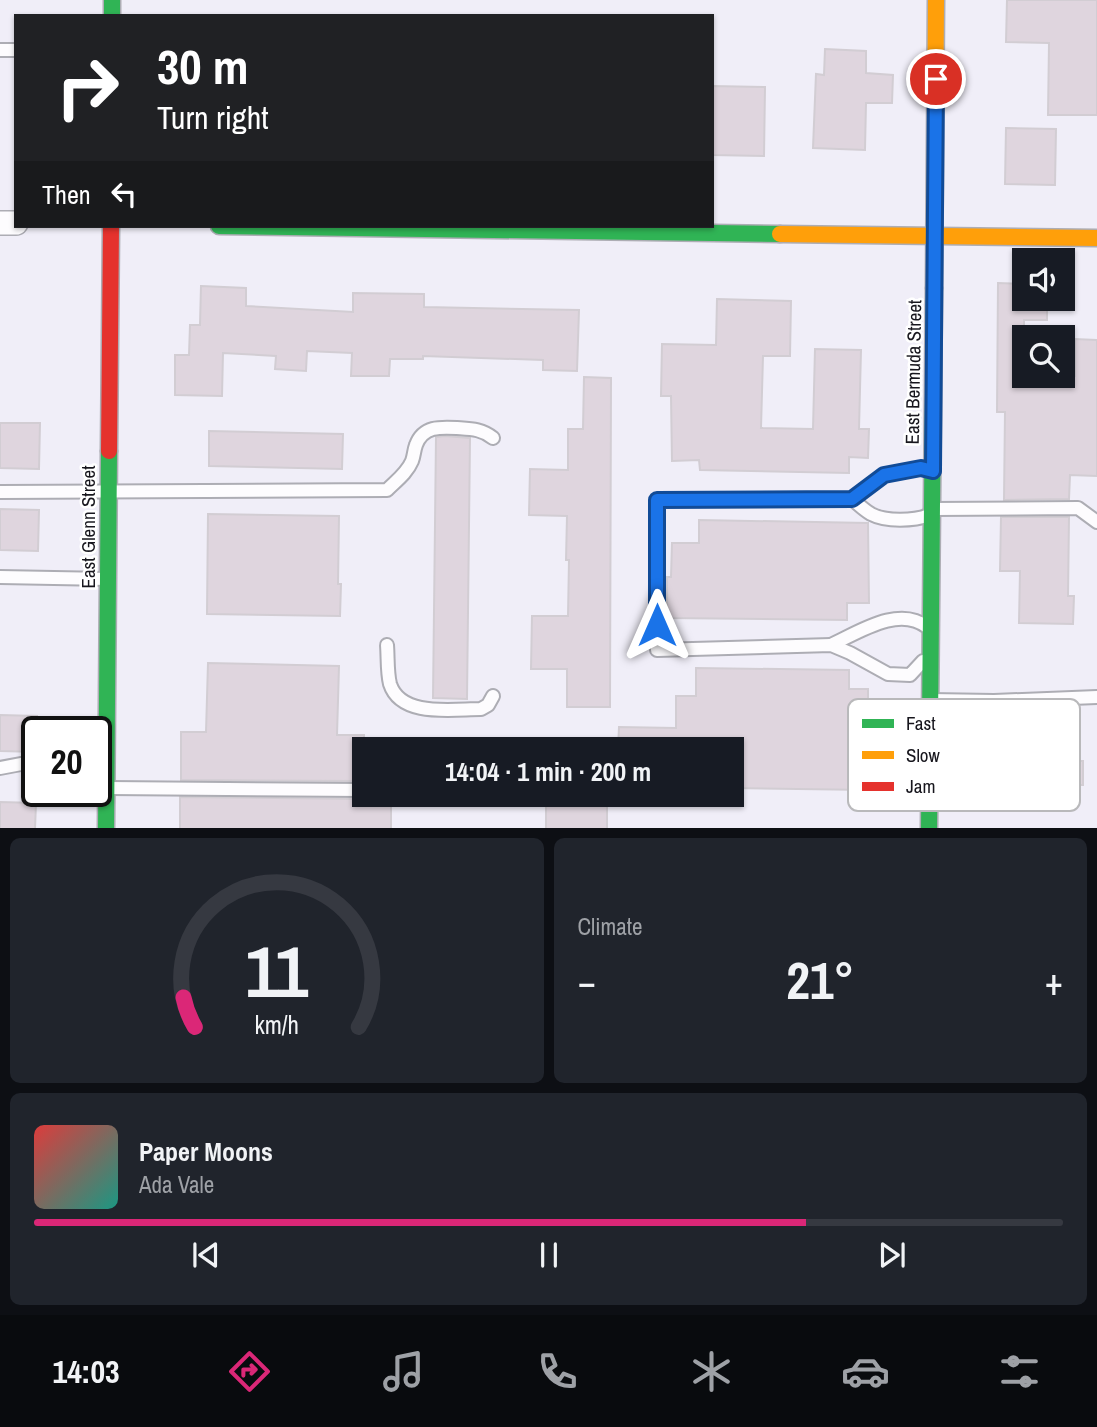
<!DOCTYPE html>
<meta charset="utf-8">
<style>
:root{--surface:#171b24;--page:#20242c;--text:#f1f3f6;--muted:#9ea1a6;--line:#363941;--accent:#db2777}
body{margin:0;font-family:"Archivo Narrow",sans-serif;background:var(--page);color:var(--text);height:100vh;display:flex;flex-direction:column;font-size:26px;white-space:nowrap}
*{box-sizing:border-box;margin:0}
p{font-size:23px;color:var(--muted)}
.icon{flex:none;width:38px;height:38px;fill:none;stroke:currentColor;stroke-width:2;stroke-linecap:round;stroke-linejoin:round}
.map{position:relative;height:828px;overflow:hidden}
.panel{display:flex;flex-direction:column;gap:10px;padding:10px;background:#0d0f14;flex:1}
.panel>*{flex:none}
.banner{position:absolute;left:14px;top:14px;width:700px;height:214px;border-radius:0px;box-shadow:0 2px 5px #0004;background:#202124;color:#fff;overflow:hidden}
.tools{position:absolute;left:1012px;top:248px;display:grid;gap:14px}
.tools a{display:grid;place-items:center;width:63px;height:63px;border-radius:0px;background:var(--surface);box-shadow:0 2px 5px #0004;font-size:35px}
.speed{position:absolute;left:21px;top:716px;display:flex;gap:14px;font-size:35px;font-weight:700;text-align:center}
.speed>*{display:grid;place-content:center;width:91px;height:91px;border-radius:50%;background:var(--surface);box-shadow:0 2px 5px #0004;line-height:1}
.speed .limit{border:4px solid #111;border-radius:10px;background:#fff;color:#111}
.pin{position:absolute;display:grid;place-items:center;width:60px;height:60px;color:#fff;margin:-30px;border:4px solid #fff;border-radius:50%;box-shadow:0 2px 7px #0007}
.me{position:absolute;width:77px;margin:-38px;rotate:0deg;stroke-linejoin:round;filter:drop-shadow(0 0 5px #0008)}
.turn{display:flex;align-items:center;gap:24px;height:147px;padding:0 28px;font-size:32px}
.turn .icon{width:91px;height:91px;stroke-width:2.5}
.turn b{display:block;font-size:49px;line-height:60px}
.then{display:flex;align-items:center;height:66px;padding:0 28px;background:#0003;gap:14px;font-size:26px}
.big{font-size:52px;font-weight:800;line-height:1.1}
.panel .card{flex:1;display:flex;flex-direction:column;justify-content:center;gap:10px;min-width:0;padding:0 24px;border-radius:10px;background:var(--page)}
.panel .dial{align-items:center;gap:0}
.dial svg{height:182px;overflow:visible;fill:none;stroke:var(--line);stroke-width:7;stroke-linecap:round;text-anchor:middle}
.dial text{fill:var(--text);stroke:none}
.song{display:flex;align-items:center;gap:21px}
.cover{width:84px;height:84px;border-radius:10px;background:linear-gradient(135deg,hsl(0 70% 55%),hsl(170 70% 35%))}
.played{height:7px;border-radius:4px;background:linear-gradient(90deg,var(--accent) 75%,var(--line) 75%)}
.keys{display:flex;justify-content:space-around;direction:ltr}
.heat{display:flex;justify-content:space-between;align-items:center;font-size:38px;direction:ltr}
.panel .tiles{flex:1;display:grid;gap:10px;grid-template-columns:1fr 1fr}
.card:last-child{grid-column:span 2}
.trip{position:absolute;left:352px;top:737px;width:392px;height:70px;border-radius:0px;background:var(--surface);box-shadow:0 2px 5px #0004;font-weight:800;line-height:70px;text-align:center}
.menu{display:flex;height:112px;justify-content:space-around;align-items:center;background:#090b0e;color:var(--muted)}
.menu .icon{width:49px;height:49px}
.menu .on{color:var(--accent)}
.menu b{font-size:32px;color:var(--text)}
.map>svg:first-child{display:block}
.building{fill:#dfd5de;stroke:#d2cdd3;stroke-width:2}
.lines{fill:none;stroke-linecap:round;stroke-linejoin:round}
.lane-casing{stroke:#adadb4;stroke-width:16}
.street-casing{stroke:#adadb4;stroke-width:26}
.fast-casing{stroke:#adadb4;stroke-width:19}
.slow-casing{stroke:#adadb4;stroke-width:19}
.jam-casing{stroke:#adadb4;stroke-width:19}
.lane{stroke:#fdfcfe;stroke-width:12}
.street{stroke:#fdfcfe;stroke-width:23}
.fast{stroke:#30b455;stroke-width:16}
.slow{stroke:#ff9f0a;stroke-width:16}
.jam{stroke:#e5322d;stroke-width:16}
.route-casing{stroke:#114b97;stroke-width:18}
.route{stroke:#1a73e8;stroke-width:12}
.labels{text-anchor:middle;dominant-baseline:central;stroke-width:5;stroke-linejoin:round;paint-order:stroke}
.street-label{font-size:19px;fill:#17161d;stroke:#fff}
.key{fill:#fff;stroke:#b9b9bb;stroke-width:2}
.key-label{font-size:19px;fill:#17161d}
</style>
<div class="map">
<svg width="1097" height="829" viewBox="0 0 1097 829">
<rect width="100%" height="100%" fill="#f0eef8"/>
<!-- building -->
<g class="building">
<path d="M1007,0H1097V115H1048L1049,43L1006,42Z"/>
<path d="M825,49L866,51V73L893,75L892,103H866L865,150L813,148L816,74L824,75Z"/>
<path d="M712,86L765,87L764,156L712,155Z"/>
<path d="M1006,128L1056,129L1055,185L1005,184Z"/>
<path d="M998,283L1024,284V299H1047V320H1024V376H1075V339L1097,340V476L1070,475L1069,499L1004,500L1005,412H997Z"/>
<path d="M201,286L246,288V306L353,312V293L424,294V307L579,310L577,371L543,370V360L423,356V359H390L389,376H351L352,353L307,351L306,371L275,369L276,356L223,353L222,396L175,395V355H189L190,325H200Z"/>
<path d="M717,299L791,301L790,356H763L761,428L813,429L815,349L861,350L859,429H869L868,458L849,457V473L700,470L699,460L672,461L671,396H661L662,344L716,345Z"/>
<path d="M584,377L611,378L610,707H567V669H531L532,616H568L569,560H566L567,516L529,515L530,469L568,470V429H583Z"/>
<path d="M0,423H40L39,469L0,468Z"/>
<path d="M209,431L343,434L342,469L209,466Z"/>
<path d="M445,436L470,438L467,699L433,698L436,437Z"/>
<path d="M0,509L39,510L38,551L0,550Z"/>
<path d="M208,514L339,516L338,584H341L340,616L207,614Z"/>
<path d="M1001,517H1069L1068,596H1074L1073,624L1019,623L1020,571H1000Z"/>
<path d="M699,520L868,523L869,603H847V620L667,618V577H671L672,543H699Z"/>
<path d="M208,663L339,666L337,735H364V781L181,780V732H206Z"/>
<path d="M696,668L849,670V689H868V790L732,788V749H618L619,727L676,728V696H696Z"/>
<path d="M0,715L37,716V752L0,751Z"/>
<path d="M1021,739L1065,740V761H1083V785L1020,784Z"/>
<rect x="546" y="794" width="61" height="35"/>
<path d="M180,797L364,799V803H391V829H180Z"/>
<path d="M0,802L36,803L35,829H0Z"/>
</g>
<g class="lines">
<defs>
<g id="lane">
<path d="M0,50H16"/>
<path d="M0,492L387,490C396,481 407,473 412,461C414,456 414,450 416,445C423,426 440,427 457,428C471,429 482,429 493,438"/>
<path d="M852,499C858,504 864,510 871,514C886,522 914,521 929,515"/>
<path d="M934,509L1078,508L1097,522"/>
<path d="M0,577L108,579"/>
<path d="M387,645C388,657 387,672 390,684C401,718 453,709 481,709L488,705L493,696"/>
<path d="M831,645C859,632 899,605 927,627"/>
<path d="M923,661L910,675L888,674L850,653L831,645L657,650V500L852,499L884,475L921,468L931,470"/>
<path d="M931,700L994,701L1097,697"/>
<path d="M0,768L37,761"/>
<path d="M109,788L364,790"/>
</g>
<path id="street" d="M0,223H16"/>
<g id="fast">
<path d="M112,0V16"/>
<path d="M219,226L780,234"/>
<path d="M106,829L109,451"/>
<path d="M929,829L934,288"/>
</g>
<g id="slow">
<path d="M780,234L1097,238"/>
<path d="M934,288L936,0"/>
</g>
<path id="jam" d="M109,451L111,226"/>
</defs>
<!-- lane casing -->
<use href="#lane" class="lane-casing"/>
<!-- street casing -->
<use href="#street" class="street-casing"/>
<!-- fast casing -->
<use href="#fast" class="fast-casing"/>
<!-- slow casing -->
<use href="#slow" class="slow-casing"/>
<!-- jam casing -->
<use href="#jam" class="jam-casing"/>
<!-- lane -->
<use href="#lane" class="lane"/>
<!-- street -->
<use href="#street" class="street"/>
<!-- fast -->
<use href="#fast" class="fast"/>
<!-- slow -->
<use href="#slow" class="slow"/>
<!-- jam -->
<use href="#jam" class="jam"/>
</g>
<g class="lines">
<defs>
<path id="route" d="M657,625V500L852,499L884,475L921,468L933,471L936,79"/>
</defs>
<!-- route casing -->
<use href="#route" class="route-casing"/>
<!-- route -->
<use href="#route" class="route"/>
</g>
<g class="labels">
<!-- street labels -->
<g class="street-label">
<text transform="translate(913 372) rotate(-89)">East Bermuda Street</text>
<text transform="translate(88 527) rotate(-90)">East Glenn Street</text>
</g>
</g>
<!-- legend -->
<rect x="848" y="699" width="232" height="112" rx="10" class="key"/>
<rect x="862" y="719" width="32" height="9" fill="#30b455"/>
<rect x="862" y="751" width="32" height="8" fill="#ff9f0a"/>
<rect x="862" y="782" width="32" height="9" fill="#e5322d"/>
<g class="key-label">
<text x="906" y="730">Fast</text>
<text x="906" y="762">Slow</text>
<text x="906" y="793">Jam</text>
</g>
</svg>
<div class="tools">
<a><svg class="icon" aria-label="sound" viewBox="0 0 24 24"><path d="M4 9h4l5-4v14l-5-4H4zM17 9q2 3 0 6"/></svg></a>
<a><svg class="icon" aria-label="search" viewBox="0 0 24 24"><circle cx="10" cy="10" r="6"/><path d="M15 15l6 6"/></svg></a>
</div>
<div class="speed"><div class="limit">20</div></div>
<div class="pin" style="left:936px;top:79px;background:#d93025"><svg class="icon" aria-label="arrive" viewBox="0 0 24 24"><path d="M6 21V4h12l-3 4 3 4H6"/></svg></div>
<svg class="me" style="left:657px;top:625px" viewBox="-20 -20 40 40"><path d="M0-17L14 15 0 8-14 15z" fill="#1a73e8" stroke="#fff" stroke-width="4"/></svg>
<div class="trip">14:04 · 1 min · 200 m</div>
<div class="banner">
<div class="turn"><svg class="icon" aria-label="right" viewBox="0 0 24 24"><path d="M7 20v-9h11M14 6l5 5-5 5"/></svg><div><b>30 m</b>Turn right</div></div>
<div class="then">Then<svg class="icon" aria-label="left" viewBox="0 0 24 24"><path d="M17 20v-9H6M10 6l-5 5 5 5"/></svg></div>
</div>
</div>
<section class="panel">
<div class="tiles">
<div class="card dial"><svg viewBox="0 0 100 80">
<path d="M14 69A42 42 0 1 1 86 69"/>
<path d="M14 69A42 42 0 0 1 9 56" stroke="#db2777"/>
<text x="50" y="56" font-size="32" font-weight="700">11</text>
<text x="50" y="72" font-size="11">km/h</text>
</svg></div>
<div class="card"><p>Climate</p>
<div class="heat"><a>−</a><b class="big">21°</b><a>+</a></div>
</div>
<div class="card">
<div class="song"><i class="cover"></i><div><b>Paper Moons</b><p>Ada Vale</p></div></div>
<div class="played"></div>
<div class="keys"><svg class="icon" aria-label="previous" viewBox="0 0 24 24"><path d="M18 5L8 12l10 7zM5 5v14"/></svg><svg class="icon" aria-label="pause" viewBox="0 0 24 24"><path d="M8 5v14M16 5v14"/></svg><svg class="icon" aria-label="next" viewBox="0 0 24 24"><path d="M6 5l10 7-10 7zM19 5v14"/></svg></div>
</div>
</div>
</section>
<nav class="menu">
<b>14:03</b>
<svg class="icon on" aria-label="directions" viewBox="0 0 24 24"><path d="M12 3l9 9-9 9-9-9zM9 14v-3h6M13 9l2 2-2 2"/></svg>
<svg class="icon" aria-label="music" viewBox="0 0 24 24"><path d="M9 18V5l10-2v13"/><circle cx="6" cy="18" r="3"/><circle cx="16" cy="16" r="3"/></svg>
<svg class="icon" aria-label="phone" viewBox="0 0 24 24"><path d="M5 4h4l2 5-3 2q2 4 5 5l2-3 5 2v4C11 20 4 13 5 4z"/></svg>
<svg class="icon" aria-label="climate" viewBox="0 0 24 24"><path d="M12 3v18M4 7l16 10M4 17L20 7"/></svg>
<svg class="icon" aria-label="car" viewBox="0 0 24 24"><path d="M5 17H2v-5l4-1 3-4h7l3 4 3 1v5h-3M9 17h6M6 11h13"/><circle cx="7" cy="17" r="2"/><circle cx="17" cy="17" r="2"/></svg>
<svg class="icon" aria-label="filters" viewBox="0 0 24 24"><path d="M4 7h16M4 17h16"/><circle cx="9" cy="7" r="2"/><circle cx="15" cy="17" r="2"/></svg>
</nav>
